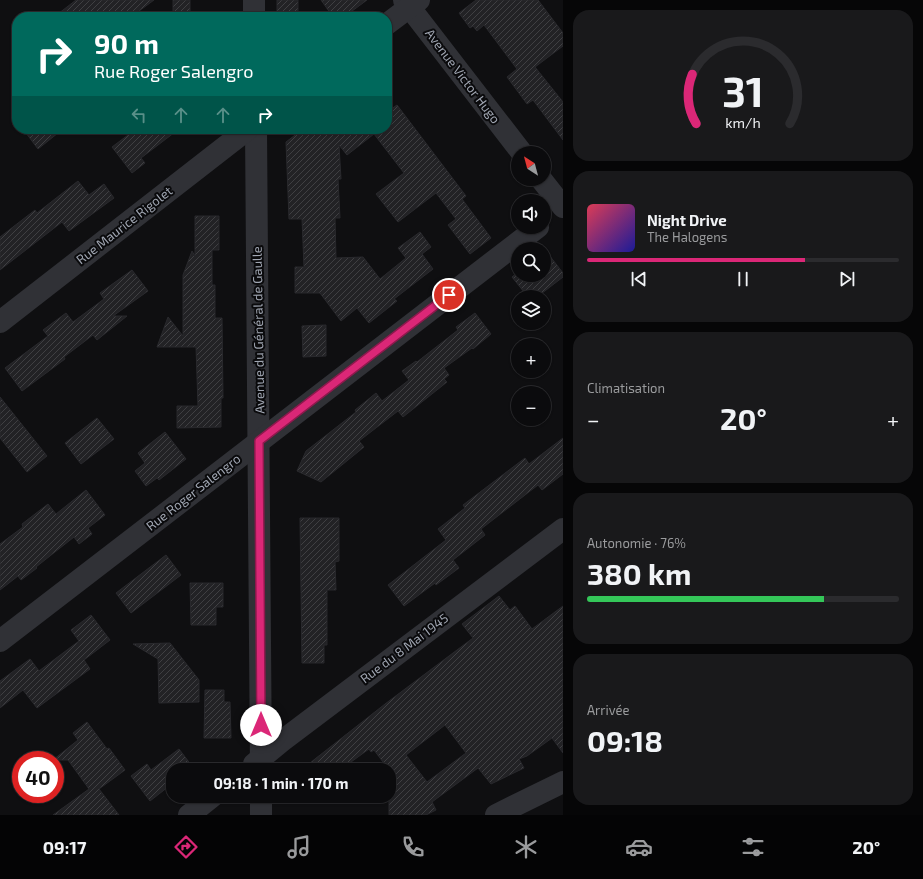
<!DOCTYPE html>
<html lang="fr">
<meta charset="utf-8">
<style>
:root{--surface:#0b0b0d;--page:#19191b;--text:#f1f3f6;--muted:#9a9b9d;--line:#2b2b2e;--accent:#db2777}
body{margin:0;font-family:"Exo 2",sans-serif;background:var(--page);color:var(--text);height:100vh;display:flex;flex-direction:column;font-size:15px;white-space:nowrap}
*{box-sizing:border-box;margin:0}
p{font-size:13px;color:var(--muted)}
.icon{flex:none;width:22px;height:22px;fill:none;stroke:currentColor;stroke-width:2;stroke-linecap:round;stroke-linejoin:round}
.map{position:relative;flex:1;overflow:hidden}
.side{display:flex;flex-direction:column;gap:10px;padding:10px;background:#060607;width:360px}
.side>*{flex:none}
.guide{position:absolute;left:12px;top:12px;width:380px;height:122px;border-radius:16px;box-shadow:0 1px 3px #0004,0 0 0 1px var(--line);background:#00695c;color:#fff;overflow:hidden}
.needle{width:26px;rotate:324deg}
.buttons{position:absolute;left:511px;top:146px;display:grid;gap:8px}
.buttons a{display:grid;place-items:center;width:40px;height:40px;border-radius:50%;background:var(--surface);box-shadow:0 1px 3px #0004,0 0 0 1px var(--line);font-size:20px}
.speed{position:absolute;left:12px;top:751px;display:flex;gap:8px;font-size:20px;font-weight:700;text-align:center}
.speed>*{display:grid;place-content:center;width:52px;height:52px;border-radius:50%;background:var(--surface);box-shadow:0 1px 3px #0004,0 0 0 1px var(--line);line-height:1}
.speed .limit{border:6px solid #d22;background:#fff;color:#111}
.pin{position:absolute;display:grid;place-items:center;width:34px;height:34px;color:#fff;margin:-17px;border:2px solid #fff;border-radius:50%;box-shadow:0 1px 4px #0007}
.me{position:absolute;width:44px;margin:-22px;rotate:0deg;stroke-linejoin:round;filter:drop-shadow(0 0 3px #0008)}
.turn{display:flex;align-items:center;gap:14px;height:84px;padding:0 16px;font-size:18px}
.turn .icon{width:52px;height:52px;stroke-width:2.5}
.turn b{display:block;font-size:28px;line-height:34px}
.lanes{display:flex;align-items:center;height:38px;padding:0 16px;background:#0003;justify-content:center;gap:20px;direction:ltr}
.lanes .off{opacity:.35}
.big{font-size:30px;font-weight:700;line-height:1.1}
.side .widget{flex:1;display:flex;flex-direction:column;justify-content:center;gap:6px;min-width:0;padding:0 14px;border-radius:16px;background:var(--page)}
.side .dial{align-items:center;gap:0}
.dial svg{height:104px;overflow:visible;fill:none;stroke:var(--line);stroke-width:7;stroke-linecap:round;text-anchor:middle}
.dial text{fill:var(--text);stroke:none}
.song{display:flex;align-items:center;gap:12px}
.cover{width:48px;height:48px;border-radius:6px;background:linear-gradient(135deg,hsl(350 70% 55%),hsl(240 70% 35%))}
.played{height:4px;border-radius:2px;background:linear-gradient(90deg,var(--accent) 70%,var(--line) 70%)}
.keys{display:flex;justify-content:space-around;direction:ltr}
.heat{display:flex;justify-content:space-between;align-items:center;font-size:22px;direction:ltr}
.charge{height:6px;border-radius:3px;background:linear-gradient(90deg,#34c759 76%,var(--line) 0)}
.trip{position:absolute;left:166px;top:763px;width:230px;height:40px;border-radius:16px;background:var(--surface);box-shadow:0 1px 3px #0004,0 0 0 1px var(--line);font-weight:700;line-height:40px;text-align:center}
.tab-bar{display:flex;height:64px;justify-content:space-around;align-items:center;background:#040405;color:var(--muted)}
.tab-bar .icon{width:28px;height:28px}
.tab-bar .active{color:var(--accent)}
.tab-bar b{font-size:18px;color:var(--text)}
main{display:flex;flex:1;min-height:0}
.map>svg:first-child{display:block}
.building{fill:url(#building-hatch);stroke:#29292d;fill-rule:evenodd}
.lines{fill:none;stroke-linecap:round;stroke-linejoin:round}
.minor{stroke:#303136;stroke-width:22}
.route-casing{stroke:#8e194d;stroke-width:10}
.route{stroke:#db2777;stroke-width:7}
.labels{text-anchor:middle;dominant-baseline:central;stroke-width:4;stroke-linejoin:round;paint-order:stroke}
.street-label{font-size:13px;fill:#a0a6b2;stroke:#0a0a0c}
</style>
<main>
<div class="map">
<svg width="563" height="815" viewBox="0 0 563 815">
<defs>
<pattern id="building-hatch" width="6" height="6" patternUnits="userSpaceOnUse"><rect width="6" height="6" fill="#222225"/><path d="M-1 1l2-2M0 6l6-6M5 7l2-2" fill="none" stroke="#3f3f42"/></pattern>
</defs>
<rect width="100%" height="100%" fill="#0f0f11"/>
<!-- building -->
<g class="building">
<path d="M76,0H154L131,17H54Z"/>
<rect x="173" y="0" width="17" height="17"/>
<rect x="277" y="0" width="21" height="17"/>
<path d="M321,0H367L344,17H333Z"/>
<path d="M476,0H538L563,33V46L535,67L563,102V140L533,100L527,104L507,77L517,69L484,25L477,31L473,26L470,28L459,13Z"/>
<path d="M397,105L466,196L462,199L491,238L470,254L448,225L456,219L436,193L398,222L376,194L404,173L374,134L347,155L339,145L341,179H338L340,218H335L336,258L363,257L380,279L406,258L398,248L420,232L431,247L422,254L433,269L394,299L397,301L369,323L357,308L341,321L320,293H295V267H304L302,219H289L286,142L303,129H387V112Z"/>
<path d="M23,129H63L38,149Z"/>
<path d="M136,129H179L141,158L145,163L132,173L112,147Z"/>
<path d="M78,181L89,195L104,184L114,198L69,231L62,222L0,270V237L35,210L37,213Z"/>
<path d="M195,216H219V250H212V285H215V318H222L223,398H221V427L177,428V406H198L196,347H157L168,317L183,336V275L192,251L195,256Z"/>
<path d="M546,251L563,273V277L537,297H528L512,277L518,272V275H544V253Z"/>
<path d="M132,270L148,291L113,316H127L97,340L93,335L64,357L65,359L22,391L5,368L48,336L43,330L66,313L73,322L104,299L100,293Z"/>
<path d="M475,313L491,334L473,349L472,348L444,368L449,375L444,379L447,382L403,417L398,411L359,441L364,447L321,482L297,471L306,451L356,412L355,410L376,393L382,401L409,380L402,371L416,361L417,362L458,330L456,327Z"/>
<path d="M326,325V356L303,357L302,326Z"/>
<path d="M0,397L47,456L27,472L0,438Z"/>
<path d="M97,418L114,439L81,464L65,443Z"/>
<path d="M165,432L186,459L159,480L157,478L146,486L135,471L145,463L138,453Z"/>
<path d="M563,438V474L542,490L538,485L481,529L485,535L453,560L459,568L436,585L435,583L404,606L388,585L446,540L438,529L465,508L463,505L525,458L529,464Z"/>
<path d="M86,490L105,515L88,528L92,534L79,544L74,537L36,567L37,568L21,580L18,576L0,590V544L23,527L22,524L48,504L56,514Z"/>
<path d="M300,518H339V561L335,562L336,590H327V645H324V663H302Z"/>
<path d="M166,555L181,575L131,613L116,593Z"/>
<path d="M190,583H223V607H216V625H191Z"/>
<path d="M499,596L510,610L515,606L532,629L563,606V753L552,738L527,756L519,759L524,768L491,784L478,768L432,802L436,810L426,815H389V770L374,750L371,752L369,749L340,770H301L385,704L473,638L462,624ZM445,725L466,753L427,782L406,755Z"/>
<path d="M91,615L110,640L84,660L90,669L37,708L23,690L0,708V681L30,659L39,671L79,641L71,630Z"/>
<path d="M170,643L199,680V702L159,703L158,659L133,644Z"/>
<path d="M205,690H224V702H230L231,738H204Z"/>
<path d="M87,722L107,749L109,748L125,770L99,789L119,815H53L89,789L68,760H53L78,740L73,733Z"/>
<path d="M179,749L195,770H173V783L150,801L131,776L147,764L151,770Z"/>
</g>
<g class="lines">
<!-- minor -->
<g class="minor">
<path d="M254,0V17"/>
<path d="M404,0L522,153"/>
<path d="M387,24L419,0"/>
<path d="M256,129L261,770"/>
<path d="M541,179L563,207"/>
<path d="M0,322L248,129"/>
<path d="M0,641L538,227"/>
<path d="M254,764L282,741L563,529"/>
<path d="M261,796V815"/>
<path d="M189,815L213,796"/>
<path d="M496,815L563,782"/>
</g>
</g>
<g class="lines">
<defs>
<path id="route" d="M261,725L259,441L449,295"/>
</defs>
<!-- route casing -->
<use href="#route" class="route-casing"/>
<!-- route -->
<use href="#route" class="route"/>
</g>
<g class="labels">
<!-- street labels -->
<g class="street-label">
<text transform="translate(463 76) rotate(53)">Avenue Victor Hugo</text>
<text transform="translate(124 225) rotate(-38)">Rue Maurice Rigolet</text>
<text transform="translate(258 330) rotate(-91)">Avenue du Général de Gaulle</text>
<text transform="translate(193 492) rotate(-38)">Rue Roger Salengro</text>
<text transform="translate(404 648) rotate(-37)">Rue du 8 Mai 1945</text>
</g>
</g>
</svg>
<div class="buttons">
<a><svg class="needle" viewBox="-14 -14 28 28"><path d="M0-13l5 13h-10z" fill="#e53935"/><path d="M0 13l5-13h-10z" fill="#9a9b9d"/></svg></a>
<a><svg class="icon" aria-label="sound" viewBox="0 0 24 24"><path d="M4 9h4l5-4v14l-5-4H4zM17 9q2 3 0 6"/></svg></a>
<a><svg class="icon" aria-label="search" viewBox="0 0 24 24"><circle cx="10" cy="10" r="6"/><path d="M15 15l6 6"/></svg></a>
<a><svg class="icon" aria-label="layers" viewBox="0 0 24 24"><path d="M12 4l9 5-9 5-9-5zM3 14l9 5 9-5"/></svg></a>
<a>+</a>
<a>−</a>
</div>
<div class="speed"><div class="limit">40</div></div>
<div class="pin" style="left:449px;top:295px;background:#d93025"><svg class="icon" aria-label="arrive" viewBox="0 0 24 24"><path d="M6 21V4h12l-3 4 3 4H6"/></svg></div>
<svg class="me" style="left:261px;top:725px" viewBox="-20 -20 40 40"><circle r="19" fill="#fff"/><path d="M0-13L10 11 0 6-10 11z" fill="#db2777"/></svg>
<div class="trip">09:18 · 1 min · 170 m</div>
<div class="guide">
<div class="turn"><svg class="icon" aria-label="right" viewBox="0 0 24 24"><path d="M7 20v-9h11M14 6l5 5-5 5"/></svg><div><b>90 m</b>Rue Roger Salengro</div></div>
<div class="lanes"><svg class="icon off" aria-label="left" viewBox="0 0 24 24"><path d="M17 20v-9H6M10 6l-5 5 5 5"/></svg><svg class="icon off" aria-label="ahead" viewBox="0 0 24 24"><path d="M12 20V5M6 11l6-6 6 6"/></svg><svg class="icon off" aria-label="ahead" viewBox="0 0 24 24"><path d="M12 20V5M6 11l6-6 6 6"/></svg><svg class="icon" aria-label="right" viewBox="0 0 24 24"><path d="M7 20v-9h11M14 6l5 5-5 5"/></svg></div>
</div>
</div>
<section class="side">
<div class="widget dial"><svg viewBox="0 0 100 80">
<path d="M14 69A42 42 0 1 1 86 69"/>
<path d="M14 69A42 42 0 0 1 11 31" stroke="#db2777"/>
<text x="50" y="56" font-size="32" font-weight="700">31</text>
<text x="50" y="72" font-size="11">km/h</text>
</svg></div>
<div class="widget">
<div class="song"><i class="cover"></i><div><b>Night Drive</b><p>The Halogens</p></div></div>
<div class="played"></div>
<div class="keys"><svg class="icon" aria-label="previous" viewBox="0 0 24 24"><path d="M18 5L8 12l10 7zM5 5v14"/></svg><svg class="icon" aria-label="pause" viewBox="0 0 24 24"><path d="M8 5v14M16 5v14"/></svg><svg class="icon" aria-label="next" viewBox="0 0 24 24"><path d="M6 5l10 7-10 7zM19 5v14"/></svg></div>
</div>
<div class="widget"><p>Climatisation</p>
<div class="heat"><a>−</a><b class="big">20°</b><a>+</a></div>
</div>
<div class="widget"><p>Autonomie · 76%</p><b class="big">380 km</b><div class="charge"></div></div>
<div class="widget"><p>Arrivée</p><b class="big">09:18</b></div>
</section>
</main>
<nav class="tab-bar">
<b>09:17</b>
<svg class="icon active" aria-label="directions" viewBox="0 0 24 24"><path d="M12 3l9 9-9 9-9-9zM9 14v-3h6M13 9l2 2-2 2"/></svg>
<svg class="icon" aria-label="music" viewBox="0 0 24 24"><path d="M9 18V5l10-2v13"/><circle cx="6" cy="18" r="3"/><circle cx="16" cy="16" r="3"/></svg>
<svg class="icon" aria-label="phone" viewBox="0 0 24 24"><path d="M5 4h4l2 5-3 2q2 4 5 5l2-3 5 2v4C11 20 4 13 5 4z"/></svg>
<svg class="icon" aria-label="climate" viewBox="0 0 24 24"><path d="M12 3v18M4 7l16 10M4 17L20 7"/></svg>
<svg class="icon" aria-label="car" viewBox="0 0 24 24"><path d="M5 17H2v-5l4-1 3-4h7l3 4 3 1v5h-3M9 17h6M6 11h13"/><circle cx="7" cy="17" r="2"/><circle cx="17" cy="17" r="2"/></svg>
<svg class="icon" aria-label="filters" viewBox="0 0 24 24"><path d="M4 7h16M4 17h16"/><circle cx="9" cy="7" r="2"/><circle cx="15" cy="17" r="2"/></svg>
<b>20°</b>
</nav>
